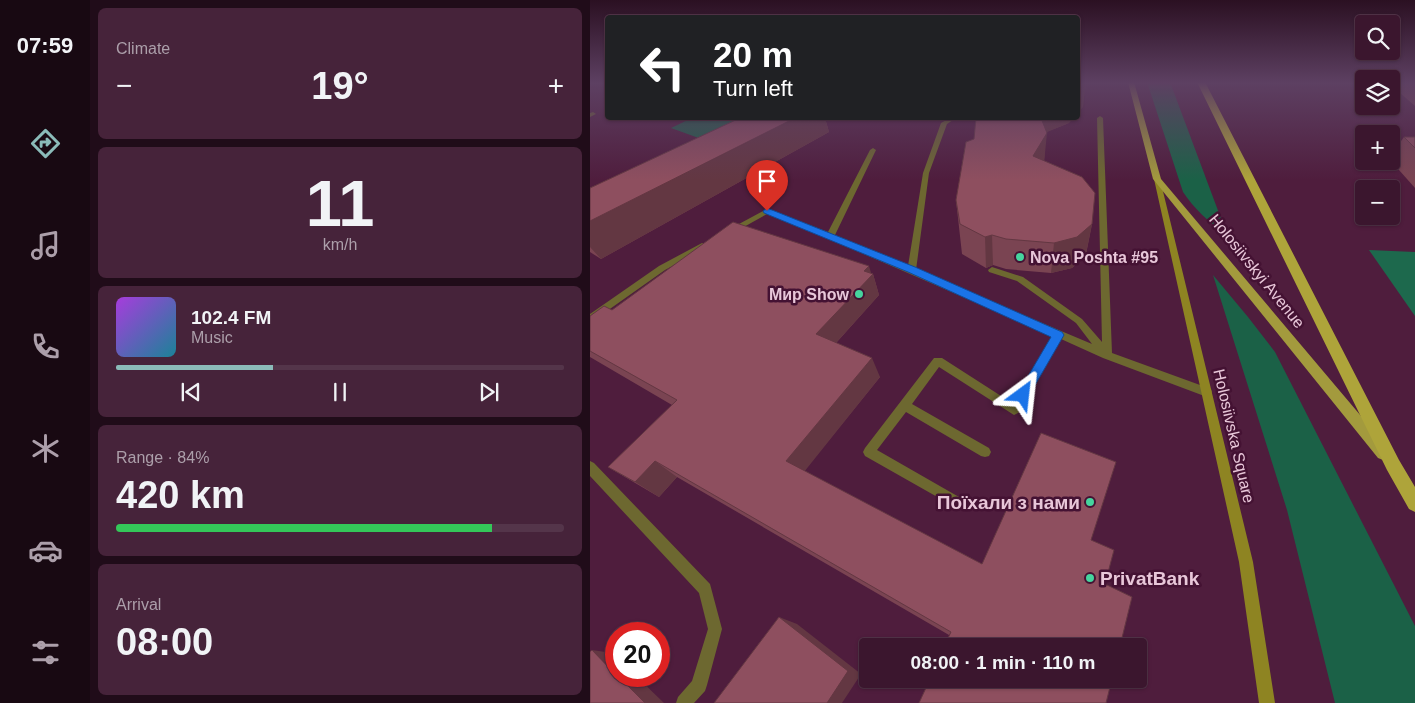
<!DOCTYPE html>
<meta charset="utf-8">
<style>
:root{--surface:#3b162e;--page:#46233a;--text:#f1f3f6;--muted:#ac9faa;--line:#54354a;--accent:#8bbbb9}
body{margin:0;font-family:Arial,sans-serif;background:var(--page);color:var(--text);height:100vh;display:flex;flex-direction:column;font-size:19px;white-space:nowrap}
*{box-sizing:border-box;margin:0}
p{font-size:16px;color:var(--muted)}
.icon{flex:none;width:28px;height:28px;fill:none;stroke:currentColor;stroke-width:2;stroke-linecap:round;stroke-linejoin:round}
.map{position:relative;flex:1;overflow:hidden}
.side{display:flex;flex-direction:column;gap:8px;padding:8px;background:#200c19;width:500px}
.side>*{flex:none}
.guide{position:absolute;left:15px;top:15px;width:475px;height:105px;border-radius:5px;box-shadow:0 1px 4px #0004,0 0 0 1px var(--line);background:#202124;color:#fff;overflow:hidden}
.fabs{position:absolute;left:765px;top:15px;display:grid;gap:10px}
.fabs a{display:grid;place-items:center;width:45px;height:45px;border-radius:5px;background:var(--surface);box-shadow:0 1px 4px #0004,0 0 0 1px var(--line);font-size:25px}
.speed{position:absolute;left:15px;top:622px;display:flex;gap:10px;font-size:25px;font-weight:700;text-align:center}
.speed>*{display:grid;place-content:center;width:65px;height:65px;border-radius:50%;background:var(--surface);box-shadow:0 1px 4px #0004,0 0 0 1px var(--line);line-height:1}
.speed .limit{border:8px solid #d22;background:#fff;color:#111}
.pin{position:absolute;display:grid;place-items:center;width:42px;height:42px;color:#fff;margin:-51px -21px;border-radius:50% 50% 50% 0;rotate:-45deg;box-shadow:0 0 5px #0007}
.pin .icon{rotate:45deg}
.me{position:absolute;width:55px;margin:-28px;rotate:30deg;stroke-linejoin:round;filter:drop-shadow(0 0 4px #0008)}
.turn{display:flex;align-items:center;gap:18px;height:105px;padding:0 25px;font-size:22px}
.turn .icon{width:65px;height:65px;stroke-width:2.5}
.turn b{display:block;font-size:35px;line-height:42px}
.big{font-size:38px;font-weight:800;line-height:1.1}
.side .widget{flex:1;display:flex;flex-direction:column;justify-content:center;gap:8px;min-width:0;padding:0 18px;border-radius:8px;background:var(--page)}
.side .dial{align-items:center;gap:0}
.dial b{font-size:65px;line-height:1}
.song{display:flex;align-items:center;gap:15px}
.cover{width:60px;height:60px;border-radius:8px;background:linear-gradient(135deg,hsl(280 70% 55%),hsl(190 70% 35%))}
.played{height:5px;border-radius:2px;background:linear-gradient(90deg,var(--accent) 35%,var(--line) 35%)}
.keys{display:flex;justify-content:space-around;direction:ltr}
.heat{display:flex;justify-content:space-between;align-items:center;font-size:28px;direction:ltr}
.charge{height:8px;border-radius:4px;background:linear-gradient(90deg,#34c759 84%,var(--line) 0)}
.trip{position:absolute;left:269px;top:638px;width:288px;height:50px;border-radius:5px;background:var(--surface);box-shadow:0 1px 4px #0004,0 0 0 1px var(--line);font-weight:800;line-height:50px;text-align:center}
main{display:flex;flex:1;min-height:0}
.dock{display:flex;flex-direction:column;width:90px;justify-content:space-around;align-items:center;background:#180912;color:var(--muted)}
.dock .icon{width:35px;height:35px}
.dock .active{color:var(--accent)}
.dock b{font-size:22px;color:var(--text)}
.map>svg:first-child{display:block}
.green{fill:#1b6147}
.forest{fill:#1d694d}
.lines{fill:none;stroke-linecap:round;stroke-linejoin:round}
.service{fill:#6d6830;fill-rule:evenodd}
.secondary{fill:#8e8422;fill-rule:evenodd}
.primary{fill:#a39a3d;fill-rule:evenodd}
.trunk{fill:#aea43a;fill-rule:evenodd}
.wall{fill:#7a4452}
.shaded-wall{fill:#633742}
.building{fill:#8e4f5f;stroke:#633742}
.route{fill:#1a73e8;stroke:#114b97}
.poi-dot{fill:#46d49e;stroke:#441233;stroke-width:2}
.labels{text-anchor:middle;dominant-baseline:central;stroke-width:5;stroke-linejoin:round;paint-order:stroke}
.poi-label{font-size:16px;font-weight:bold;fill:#e8c7d9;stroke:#441233;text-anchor:start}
.street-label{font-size:16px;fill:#e8c7d9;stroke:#441233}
.near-poi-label{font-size:19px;font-weight:bold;fill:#e8c7d9;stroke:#441233;text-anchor:end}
</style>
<main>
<nav class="dock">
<b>07:59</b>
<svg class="icon active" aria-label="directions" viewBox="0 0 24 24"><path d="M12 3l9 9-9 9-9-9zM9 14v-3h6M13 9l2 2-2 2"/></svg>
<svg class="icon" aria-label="music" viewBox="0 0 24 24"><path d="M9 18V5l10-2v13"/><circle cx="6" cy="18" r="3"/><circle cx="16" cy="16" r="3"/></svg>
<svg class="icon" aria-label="phone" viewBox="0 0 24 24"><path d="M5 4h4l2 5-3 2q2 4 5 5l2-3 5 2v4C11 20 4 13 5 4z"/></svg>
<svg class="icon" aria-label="climate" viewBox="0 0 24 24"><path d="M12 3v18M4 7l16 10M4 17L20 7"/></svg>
<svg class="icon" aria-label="car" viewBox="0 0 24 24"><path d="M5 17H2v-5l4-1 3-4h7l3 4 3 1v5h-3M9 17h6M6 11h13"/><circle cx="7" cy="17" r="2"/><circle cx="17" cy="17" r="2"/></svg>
<svg class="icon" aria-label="filters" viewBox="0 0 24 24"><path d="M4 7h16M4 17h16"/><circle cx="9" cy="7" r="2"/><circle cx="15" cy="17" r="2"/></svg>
</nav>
<section class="side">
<div class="widget"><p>Climate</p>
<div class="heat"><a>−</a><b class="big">19°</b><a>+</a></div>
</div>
<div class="widget dial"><b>11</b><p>km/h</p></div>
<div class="widget">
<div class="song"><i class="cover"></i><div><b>102.4 FM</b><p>Music</p></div></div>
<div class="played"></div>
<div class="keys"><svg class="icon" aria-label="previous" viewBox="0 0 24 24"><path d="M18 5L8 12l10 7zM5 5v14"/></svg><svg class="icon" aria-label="pause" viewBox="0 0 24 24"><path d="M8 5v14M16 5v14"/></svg><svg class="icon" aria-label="next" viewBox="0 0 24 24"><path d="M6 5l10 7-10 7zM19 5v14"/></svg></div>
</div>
<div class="widget"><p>Range · 84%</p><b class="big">420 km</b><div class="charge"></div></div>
<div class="widget"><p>Arrival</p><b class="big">08:00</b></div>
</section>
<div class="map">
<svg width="825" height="703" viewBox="0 0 825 703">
<rect width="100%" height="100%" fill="#4f1d3d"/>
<!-- green -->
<g class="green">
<path d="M557,82H580L636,232C619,224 604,208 593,192Z"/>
<path d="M102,118H179L128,145L81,128Z"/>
<path d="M623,275L658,317L685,352L825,626V703H745L697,510Z"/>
</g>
<!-- forest -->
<path class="forest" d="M779,250L825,252V316Z"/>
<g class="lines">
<!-- service -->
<g class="service">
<path d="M3,112L6,114L0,117V113Z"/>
<path d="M510,116L513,118L522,353L621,389L622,392L621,395L617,397L513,358L471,339L428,413L424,415L349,367L322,404L399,448L401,452L399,456L395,457L391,456L316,412L287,450L369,497L371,501L369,505L365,507L275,456L273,452L275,448L344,358H352L422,403L463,336L237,238L177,214L143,233H140L136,231L177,209L238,232L280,150L283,148L286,150L245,235L318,266L333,173L351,123L360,118H366L357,124L339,173L326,270L502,344L486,323L427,281L399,272L398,270L402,267L433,277L492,319L512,342L507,118Z"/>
<path d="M112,243L115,244V248L75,270L0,323V314L69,266Z"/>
<path d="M0,461L4,463L120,584L132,629L117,685L115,691L104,703H86L88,697L102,681L118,629L109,593L0,476Z"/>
</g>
<!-- secondary -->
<path class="secondary" d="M567,177L570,179L663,562L685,703H669L649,562L564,179Z"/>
<!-- primary -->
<path class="primary" d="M538,82H544L571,179L798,448L800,453L798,458L793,460L788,458L563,179Z"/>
<!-- trunk -->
<path class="trunk" d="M607,82H615L809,460L825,487V512L819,509L797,470Z"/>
</g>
<!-- wall -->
<g class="wall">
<path d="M801,82H825V106L801,85Z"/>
<path d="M150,118H235L239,132L11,259L0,252V188Z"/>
<path d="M479,123L456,132L454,161L502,224L496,254L482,268L461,273L416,269L403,265L396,268L372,254L366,200L376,142Z"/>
<path d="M814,137H825V188L801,161V155Z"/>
<path d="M281,273L283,274L289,295L246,343L290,377L214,471L392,564L526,462L359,635L87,477L69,497L18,467L82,405L0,357V316L22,310Z"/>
</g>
<!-- shaded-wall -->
<g class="shaded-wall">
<path d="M495,82H496L493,107L488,113V89Z"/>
<path d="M205,118H235L239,132L11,259L0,247V221Z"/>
<path d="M446,118H484L479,123L445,137Z"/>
<path d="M457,133L454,163L443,156Z"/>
<path d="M502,224L496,254L482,268L461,273L464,243Z"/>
<path d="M402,235L403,265L396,268L395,237Z"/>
<path d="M279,266L282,276L283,274L289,295L236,354L226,334L274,271Z"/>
<path d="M282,358L290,377L210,477L196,461Z"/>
<path d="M65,461L87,477L69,497L45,482Z"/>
<path d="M189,617L207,624L271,674L252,703H237Z"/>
<path d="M2,650L22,653L26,657V675Z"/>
<path d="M28,676H46L74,703H55Z"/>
</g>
<!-- building -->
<g class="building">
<path d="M488,82H495L488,89Z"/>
<path d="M150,118H205L0,221V188Z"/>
<path d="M386,118H451L457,133L443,156L492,177L505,193L502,224L487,237L464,243L416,239L402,235L395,237L370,224L366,200L376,142L384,139Z"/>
<path d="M814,137H825V148Z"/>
<path d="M143,222L279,266L274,271L283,274L226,334L282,358L196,461L392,564L451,433L526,462L501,540L524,550L515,584L542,597L530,646H354L361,632L65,461L45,482L18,467L87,400L0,351V316L14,306L22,310Z"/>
<path d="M189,617L258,671L237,703H124Z"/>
<path d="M2,650L26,675V676H28L55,703H0V652Z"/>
<path d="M340,679H522L516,703H329Z"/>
</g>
<!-- sky -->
<linearGradient id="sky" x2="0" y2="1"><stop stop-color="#2b1022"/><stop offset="0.46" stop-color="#5d4062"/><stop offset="1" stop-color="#5d4062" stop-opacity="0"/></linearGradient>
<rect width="825" height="180" fill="url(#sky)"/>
<!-- route -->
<path class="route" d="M177,208L325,267L472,332L474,335L437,399L433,400L429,399L427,395L461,337L318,272L174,213L173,211Z"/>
<!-- markers -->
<g class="poi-dot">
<circle cx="430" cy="257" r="5"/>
<circle cx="269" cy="294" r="5"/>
<circle cx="500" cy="502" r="5"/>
<circle cx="500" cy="578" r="5"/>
</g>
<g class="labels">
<!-- poi labels -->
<g class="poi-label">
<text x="440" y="257">Nova Poshta #95</text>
<text x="259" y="294" text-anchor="end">Мир Show</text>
</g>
<!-- street labels -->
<g class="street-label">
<text transform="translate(667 271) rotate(51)">Holosiivskyi Avenue</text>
<text transform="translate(644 436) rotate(77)">Holosiivska Square</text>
</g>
<!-- near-poi labels -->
<g class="near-poi-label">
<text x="490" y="502">Поїхали з нами</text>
<text x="510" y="578" text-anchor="start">PrivatBank</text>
</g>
</g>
</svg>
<div class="fabs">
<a><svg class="icon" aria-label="search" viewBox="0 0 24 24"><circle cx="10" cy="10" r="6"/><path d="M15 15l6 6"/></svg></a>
<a><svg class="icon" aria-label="layers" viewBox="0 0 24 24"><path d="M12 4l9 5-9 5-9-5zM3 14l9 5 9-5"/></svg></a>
<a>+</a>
<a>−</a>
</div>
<div class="speed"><div class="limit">20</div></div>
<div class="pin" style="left:177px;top:211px;background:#d93025"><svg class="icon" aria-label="arrive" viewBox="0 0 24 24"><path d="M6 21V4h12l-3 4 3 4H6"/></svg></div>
<svg class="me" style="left:433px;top:395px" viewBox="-20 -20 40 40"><path d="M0-17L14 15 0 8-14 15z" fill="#1a73e8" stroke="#fff" stroke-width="4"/></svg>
<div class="trip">08:00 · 1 min · 110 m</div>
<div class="guide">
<div class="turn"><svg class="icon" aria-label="left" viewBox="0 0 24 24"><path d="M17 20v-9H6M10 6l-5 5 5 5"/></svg><div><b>20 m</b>Turn left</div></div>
</div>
</div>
</main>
